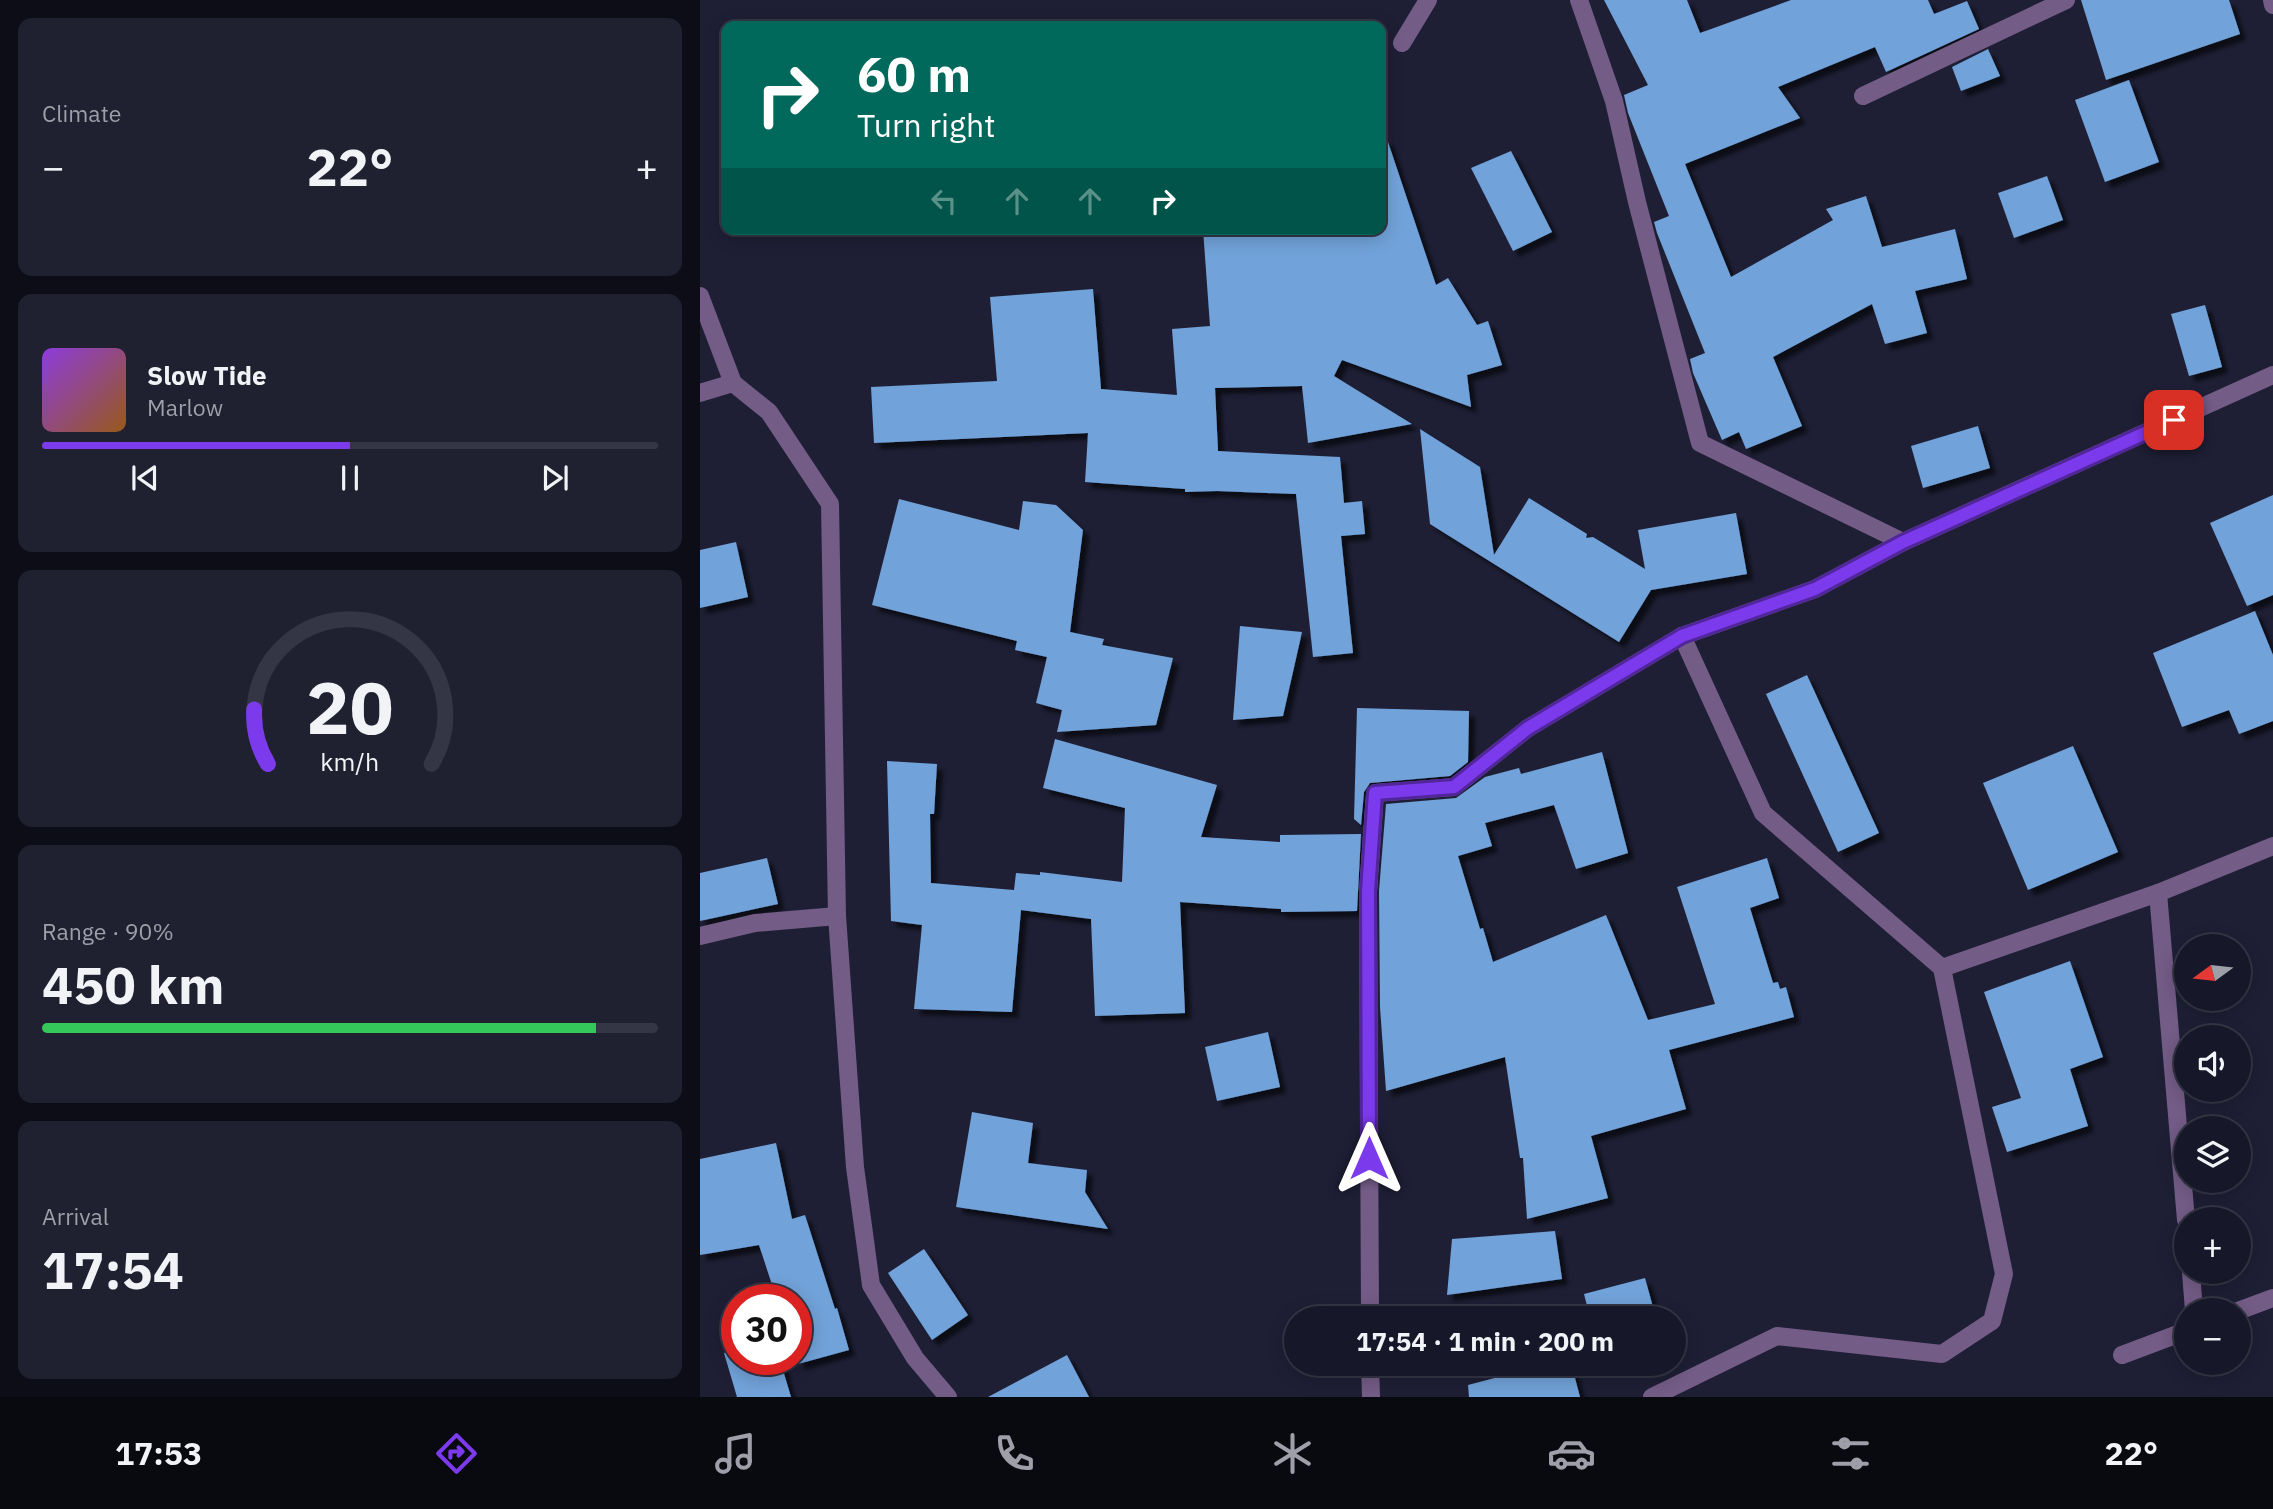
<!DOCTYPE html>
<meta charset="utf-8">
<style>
:root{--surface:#161728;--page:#1f2030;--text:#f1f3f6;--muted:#9e9fa8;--line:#353645;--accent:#7c3aed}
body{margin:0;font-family:"IBM Plex Sans",sans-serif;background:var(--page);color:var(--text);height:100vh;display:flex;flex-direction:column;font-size:26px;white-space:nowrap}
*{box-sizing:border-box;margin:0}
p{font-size:23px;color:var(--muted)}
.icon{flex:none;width:38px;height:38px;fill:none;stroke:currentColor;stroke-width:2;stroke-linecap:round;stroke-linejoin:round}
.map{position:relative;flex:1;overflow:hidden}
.sheet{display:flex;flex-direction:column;gap:18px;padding:18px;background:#0c0d16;width:700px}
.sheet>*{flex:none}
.top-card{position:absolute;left:21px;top:21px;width:665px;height:214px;border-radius:14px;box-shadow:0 4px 18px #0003,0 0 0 2px var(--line);background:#00695c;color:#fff;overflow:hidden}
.needle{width:46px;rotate:255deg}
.tools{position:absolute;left:1474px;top:934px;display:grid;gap:14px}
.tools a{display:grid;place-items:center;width:77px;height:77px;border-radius:50%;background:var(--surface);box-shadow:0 4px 18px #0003,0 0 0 2px var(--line);font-size:35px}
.speed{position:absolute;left:21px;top:1284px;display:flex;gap:14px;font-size:35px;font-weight:700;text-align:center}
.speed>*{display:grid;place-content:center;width:91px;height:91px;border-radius:50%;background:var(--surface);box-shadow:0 4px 18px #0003,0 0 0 2px var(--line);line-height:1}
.speed .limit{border:10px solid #d22;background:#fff;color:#111}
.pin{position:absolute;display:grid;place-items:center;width:60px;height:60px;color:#fff;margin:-30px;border-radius:14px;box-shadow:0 4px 10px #0006}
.me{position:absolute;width:77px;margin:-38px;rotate:0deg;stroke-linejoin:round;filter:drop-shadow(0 0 5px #0008)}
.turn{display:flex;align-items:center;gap:24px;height:147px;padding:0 21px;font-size:32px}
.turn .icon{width:91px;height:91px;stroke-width:2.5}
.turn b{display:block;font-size:49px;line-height:60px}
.lanes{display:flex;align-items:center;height:66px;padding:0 21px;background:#0003;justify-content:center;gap:35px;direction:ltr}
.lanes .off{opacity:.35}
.big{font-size:52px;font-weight:700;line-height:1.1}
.sheet .widget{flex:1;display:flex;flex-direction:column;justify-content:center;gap:10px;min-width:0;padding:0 24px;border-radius:14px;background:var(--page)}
.sheet .dial{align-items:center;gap:0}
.dial svg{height:182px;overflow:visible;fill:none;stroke:var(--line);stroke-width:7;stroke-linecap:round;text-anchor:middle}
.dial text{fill:var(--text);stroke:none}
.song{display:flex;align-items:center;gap:21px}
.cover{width:84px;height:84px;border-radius:10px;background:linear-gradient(135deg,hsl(270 70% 55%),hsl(30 70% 35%))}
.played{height:7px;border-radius:4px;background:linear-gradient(90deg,var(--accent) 50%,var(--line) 50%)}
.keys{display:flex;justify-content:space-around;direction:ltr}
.heat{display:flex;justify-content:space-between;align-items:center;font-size:38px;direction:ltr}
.charge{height:10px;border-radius:5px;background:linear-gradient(90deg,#34c759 90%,var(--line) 0)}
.trip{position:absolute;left:584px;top:1306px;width:402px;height:70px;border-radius:35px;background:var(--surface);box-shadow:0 4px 18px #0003,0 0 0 2px var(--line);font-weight:700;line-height:70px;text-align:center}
.dock{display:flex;height:112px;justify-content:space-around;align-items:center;background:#090910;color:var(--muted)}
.dock .icon{width:49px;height:49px}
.dock .current{color:var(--accent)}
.dock b{font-size:32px;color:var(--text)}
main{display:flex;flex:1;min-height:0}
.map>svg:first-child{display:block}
.building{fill:#71a2d9;filter:url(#shadow)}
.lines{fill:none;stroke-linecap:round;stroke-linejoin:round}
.minor{stroke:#735c86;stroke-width:18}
.route-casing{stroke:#51269a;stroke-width:18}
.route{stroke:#7c3aed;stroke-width:12}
</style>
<main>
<section class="sheet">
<div class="widget"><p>Climate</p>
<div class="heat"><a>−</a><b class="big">22°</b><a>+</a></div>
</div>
<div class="widget">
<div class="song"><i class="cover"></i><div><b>Slow Tide</b><p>Marlow</p></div></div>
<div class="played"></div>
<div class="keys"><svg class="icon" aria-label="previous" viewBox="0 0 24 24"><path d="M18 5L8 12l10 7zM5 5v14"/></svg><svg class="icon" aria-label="pause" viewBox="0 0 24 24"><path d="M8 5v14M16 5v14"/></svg><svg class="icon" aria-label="next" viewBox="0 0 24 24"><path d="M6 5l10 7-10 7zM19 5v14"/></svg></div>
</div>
<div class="widget dial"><svg viewBox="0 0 100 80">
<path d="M14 69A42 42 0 1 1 86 69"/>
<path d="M14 69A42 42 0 0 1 8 45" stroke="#7c3aed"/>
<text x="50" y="56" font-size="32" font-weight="700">20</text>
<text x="50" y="72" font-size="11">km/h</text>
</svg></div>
<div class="widget"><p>Range · 90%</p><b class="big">450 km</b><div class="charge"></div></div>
<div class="widget"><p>Arrival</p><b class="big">17:54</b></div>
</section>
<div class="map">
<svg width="1573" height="1397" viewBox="0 0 1573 1397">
<defs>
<filter id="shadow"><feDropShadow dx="6" dy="6" stdDeviation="2" flood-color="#0009"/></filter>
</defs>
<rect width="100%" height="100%" fill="#1e1f35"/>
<!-- building -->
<g class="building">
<path d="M904,0H987L1000,33L1091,0H1228L1234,14L1267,1L1279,29L1186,72L1175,47L1078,87L1100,118L985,164L1031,277L1133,220L1126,209L1166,196L1182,247L1255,229L1267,279L1215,291L1227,333L1185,344L1172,304L1073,357L1102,426L1046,449L1039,432L1022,440L993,373L990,359L1005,353L957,233L954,222L969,216L928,113L924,95L948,85Z"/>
<path d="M1381,0H1529L1540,34L1406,80Z"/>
<path d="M1288,49L1300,76L1261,91L1252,67Z"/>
<path d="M1429,80L1459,162L1405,182L1375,100Z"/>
<path d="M687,139L736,285L748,278L777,325L788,321L802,365L767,375L771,407L642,360L634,376L712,424L608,443L602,386L515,388L518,451L640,457L644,503L662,501L665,534L641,536L653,653L613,657L596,494L517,491L485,492V489L385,482L388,433L174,443L171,387L297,381L290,297L393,289L401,389L477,395L472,329L510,326L503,229H681V140Z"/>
<path d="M811,151L852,232L813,251L771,168Z"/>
<path d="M1347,176L1363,220L1314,238L1298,193Z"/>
<path d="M1505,305L1522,367L1489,376L1471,314Z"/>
<path d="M1278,426L1290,468L1223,488L1211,446Z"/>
<path d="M720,429L780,467L794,555L829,498L887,534L886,538L893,537L945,569L938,530L1036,513L1047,574L951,590L919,642L730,524Z"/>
<path d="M1573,495V595L1547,606L1510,523Z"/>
<path d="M199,499L319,530L323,501L356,505L383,530L370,632L404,639L402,645L473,658L456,725L357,732L362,710L336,703L347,657L315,650L317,641L172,605Z"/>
<path d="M36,542L48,597L0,608V550Z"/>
<path d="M1555,611L1573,655V721L1539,734L1529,710L1482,727L1453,653Z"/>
<path d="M540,626L602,632L583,716L533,720Z"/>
<path d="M1107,675L1179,833L1138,852L1066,694Z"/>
<path d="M657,708L769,711L768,762L750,776L670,783L664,792L661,825L654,819Z"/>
<path d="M355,739L517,785L501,837L580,842V835L661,834L657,911L581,912V909L480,902L485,1013L395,1016L391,919L321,910L312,1012L214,1009L222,925L191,921L187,761L237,764L234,814H230L231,883L314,890L316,873L340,875V872L422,882L425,808L343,788Z"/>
<path d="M1373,746L1418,852L1328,890L1283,783Z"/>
<path d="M902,752L928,853L876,869L854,805L785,823L792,846L758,856L780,929L783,928L793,962L906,915L948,1020L1015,1004L977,887L1067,858L1079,898L1050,908L1073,983L1078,982L1080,989L1086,987L1094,1017L969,1050L986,1109L891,1136L908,1198L827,1219L823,1158H820L805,1057L686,1091L680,1007L679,891L686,804L756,798L785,777L819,768L821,774Z"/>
<path d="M67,858L78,904L0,921V873Z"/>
<path d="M1370,961L1403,1057L1370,1069L1388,1126L1307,1152L1292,1107L1321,1098L1284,992Z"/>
<path d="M568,1032L580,1087L517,1101L505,1047Z"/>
<path d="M272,1112L333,1123L328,1163L387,1170L385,1192L408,1229L256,1207Z"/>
<path d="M76,1143L92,1219L105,1215L135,1309L137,1308L149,1350L98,1364L96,1300H77L59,1245L0,1255V1159Z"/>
<path d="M855,1231L862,1279L747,1295L752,1239Z"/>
<path d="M224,1249L268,1315L232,1340L188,1273Z"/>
<path d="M945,1278L956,1318H890L884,1294Z"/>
<path d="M37,1350V1360H80L91,1397H37L24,1353Z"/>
<path d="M367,1355L389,1397H288Z"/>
<path d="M852,1363H871L880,1397H769L768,1385Z"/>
</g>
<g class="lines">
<!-- minor -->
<g class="minor">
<path d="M879,0L914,101L937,202L1000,443L1203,542"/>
<path d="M1572,0L1573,5"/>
<path d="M702,43L728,0"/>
<path d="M1163,96L1366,0"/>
<path d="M0,296L33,383L69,412L130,504L137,916L155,1167L171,1285L215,1358L248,1397"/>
<path d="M0,393L33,383"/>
<path d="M982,636L1063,813L1242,968L1458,893L1573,846"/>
<path d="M1458,893L1486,1220"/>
<path d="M0,936L55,923L137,916"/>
<path d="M1491,1272L1494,1311"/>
<path d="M1538,1311L1573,1298"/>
<path d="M670,1318L668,891L675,793L754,787L828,728L982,636L1115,589L1203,542L1573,375"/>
<path d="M1422,1355L1486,1331"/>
<path d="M670,1363L671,1397"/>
<path d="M952,1397L1077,1336L1242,1354L1292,1321L1304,1274L1242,968"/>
</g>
</g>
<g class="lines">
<defs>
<path id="route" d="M669,1158L668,891L675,793L754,787L828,728L982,636L1115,589L1203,542L1474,420"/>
</defs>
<!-- route casing -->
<use href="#route" class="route-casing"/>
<!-- route -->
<use href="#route" class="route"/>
</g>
</svg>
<div class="tools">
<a><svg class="needle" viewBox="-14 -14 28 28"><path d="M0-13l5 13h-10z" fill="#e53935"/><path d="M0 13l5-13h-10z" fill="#9e9fa8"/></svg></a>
<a><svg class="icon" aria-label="sound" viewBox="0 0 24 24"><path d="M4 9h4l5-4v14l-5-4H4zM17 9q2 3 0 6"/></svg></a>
<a><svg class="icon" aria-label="layers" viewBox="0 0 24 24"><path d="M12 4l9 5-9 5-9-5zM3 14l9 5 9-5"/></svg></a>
<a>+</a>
<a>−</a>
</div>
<div class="speed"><div class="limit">30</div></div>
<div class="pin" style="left:1474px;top:420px;background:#d93025"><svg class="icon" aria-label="arrive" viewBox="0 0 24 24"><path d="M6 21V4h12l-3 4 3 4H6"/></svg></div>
<svg class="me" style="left:669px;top:1158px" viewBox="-20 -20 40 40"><path d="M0-17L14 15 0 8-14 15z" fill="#7c3aed" stroke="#fff" stroke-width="4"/></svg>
<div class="trip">17:54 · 1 min · 200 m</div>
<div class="top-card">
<div class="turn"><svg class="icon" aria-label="right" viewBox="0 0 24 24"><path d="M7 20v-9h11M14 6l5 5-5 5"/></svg><div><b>60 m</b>Turn right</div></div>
<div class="lanes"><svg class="icon off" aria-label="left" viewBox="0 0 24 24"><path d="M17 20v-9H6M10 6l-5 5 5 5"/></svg><svg class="icon off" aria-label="ahead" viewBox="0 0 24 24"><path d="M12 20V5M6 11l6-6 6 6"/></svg><svg class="icon off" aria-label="ahead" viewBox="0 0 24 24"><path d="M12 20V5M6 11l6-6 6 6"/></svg><svg class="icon" aria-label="right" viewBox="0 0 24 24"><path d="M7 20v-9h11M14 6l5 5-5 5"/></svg></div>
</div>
</div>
</main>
<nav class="dock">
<b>17:53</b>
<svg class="icon current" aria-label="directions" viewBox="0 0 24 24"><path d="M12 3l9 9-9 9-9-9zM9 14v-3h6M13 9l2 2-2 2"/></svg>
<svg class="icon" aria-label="music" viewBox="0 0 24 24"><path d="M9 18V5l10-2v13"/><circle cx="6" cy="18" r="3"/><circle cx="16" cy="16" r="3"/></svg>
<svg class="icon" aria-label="phone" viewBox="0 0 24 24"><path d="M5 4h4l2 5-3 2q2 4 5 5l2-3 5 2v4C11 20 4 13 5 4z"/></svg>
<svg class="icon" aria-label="climate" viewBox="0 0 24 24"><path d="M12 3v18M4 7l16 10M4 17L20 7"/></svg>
<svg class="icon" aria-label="car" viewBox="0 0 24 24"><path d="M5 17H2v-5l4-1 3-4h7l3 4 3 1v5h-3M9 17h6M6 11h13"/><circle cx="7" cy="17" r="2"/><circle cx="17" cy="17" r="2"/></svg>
<svg class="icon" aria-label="filters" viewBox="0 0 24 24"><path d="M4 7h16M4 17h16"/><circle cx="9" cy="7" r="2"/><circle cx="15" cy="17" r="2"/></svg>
<b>22°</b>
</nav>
